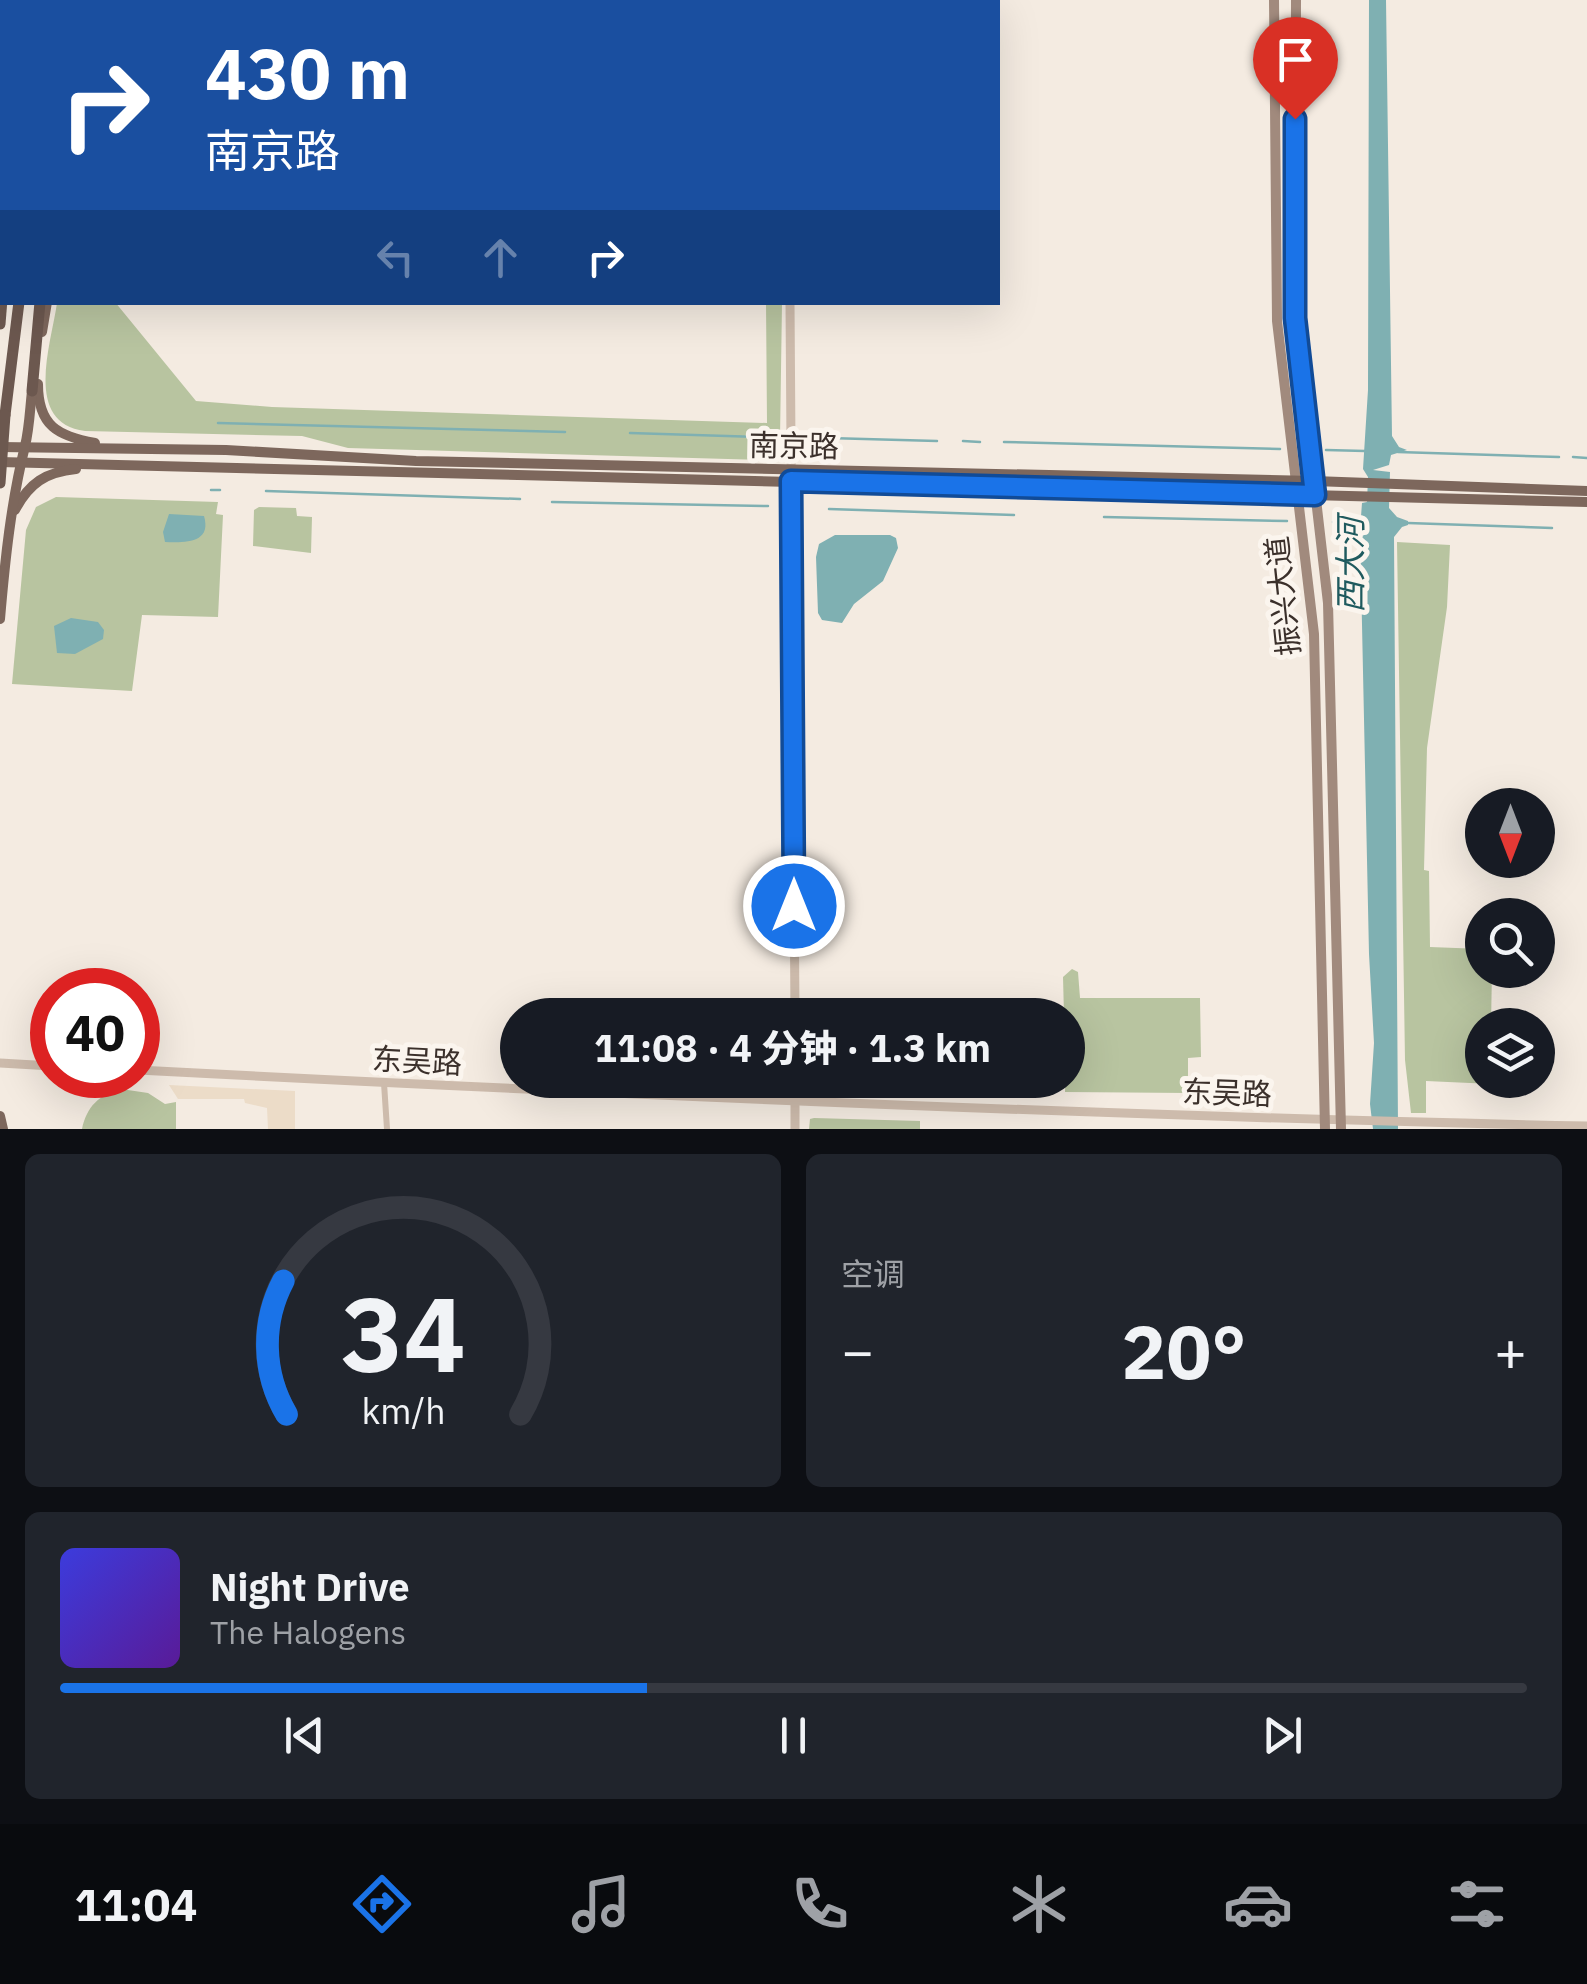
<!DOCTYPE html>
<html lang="zh">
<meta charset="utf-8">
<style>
:root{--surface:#171b24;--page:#20242c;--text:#f1f3f6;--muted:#9ea1a6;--line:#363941;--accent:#1a73e8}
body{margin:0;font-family:"IBM Plex Sans","Noto Sans SC",sans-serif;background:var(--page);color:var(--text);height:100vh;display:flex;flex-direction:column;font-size:38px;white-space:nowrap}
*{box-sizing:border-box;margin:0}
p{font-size:32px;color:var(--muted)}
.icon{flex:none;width:55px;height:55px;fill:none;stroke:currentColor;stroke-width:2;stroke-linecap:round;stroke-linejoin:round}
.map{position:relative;height:1129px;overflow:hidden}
.panel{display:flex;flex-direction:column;gap:25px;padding:25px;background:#0d0f14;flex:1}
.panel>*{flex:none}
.hud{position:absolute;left:0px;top:0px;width:1000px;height:305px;box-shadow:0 10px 40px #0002;background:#1a4fa0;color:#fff;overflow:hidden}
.needle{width:65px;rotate:180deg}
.buttons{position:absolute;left:1465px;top:788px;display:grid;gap:20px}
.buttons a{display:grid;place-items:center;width:90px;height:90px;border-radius:50%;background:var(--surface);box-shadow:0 10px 40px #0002;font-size:50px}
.speed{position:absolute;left:30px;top:968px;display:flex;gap:20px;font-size:50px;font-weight:700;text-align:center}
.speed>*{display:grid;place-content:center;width:130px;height:130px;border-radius:50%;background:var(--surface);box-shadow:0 10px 40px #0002;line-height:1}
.speed .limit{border:15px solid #d22;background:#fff;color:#111}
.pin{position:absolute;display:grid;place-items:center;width:85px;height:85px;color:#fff;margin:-102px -42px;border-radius:50% 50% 50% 0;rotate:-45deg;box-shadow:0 0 10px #0007}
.pin .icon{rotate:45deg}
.me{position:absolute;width:110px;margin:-55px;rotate:0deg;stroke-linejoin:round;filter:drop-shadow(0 0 8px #0008)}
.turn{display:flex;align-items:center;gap:35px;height:210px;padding:0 40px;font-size:45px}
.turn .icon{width:130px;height:130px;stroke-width:2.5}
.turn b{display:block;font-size:70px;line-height:85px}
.lanes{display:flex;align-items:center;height:95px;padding:0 40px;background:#0003;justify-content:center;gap:50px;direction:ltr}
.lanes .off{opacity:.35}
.big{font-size:75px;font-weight:800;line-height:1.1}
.panel .widget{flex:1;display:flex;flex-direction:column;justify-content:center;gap:15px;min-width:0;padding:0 35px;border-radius:15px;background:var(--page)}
.panel .dial{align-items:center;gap:0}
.dial svg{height:260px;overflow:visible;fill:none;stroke:var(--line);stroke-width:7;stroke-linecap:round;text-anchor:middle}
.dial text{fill:var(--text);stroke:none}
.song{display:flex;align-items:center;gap:30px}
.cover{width:120px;height:120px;border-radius:15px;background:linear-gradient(135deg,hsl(240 70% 55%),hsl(270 70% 35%))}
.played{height:10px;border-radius:5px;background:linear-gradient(90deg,var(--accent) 40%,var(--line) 40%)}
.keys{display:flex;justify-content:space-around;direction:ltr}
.heat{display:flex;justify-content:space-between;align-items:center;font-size:55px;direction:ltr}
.panel .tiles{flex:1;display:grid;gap:25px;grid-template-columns:1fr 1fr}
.widget:last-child{grid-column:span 2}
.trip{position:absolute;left:500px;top:998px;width:585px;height:100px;border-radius:50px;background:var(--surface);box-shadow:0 10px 40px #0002;font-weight:800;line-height:100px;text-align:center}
.menu{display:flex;height:160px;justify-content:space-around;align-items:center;background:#090b0e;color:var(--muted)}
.menu .icon{width:70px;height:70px}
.menu .selected{color:var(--accent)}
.menu b{font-size:45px;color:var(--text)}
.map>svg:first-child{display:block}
.green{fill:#b8c4a0}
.plaza{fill:#ecdcc8}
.water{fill:#7fb0b2}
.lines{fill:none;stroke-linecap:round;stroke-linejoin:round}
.stream{stroke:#7fb0b2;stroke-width:2.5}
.minor{stroke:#cdbbac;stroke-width:6}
.tertiary{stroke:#cdbbac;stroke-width:9}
.secondary{stroke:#a18a7d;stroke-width:10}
.primary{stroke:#7d675c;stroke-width:10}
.trunk{stroke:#6c584f;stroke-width:11}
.trunk-bridge{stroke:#6c584f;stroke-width:11}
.route-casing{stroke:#114b97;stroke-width:25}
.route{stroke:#1a73e8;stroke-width:18}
.labels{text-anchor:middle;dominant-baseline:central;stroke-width:10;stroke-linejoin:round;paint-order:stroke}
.street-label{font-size:30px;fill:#3b302b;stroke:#fbf5ee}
.water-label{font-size:32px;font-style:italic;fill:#1f5a5e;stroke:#fbf5ee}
</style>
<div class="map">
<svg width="1587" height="1129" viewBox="0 0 1587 1129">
<rect width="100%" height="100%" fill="#f4ebe1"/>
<!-- green -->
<g class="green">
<path d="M115,302L196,401L272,407L767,423L766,303H782L780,438L778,447L763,460L348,448L302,436L85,431C23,423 51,345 57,303Z"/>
<path d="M56,497L218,502L216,514L223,515L218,617L142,615L132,691L12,684L26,530L36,507Z"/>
<path d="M259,507L296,508L297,516L312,517L311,553L253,546L254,510Z"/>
<path d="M1397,542L1450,545L1447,607L1427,748L1424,870L1429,871L1430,947L1482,949V970H1492L1491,1025H1482V1080H1492V1084L1426,1081V1113H1411L1405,1060Z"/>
<path d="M1072,969L1078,972L1080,998H1200L1201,1057L1188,1058V1093L1065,1092L1068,1015H1064L1063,977Z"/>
<path d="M121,1089L148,1093L165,1104L176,1102V1129H82C87,1106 99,1095 121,1089Z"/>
<path d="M814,1118L920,1121V1129H809L810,1119Z"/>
</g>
<!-- plaza -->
<path class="plaza" d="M169,1085L295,1091V1129H268L267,1108L245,1103L244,1099H178Z"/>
<!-- water -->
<g class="water">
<path d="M1369,0H1386L1392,436L1399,447L1407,450L1391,455L1389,465L1373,470L1390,472L1389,508L1397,517L1408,521V525L1402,527L1394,537L1398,1129H1373L1370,1104L1374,1043L1369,954L1360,530L1362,503L1367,502L1368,477L1363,469L1368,390Z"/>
<path d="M169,514L204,516C212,543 185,543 165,542L163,532Z"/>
<path d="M835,535H890L896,538L898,548L883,581L854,604L842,623L822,620L818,613L816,557L819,544Z"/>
<path d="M71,618L98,622L104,630L103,639L75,654L57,653L54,626Z"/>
</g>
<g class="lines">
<!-- stream -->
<g class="stream">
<path d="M218,423L565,432"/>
<path d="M630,433L759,437"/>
<path d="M828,438L937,441"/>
<path d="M963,441L980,442"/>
<path d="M1004,442L1280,449"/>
<path d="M1326,450L1365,451"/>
<path d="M1398,452L1559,457"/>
<path d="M1573,457L1587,458"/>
<path d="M211,490H220"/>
<path d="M266,491L520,499"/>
<path d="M552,502L768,506"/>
<path d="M829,509L1014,515"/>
<path d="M1104,517L1287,521"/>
<path d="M1333,522H1360"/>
<path d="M1408,523L1552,528"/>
</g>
<!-- minor -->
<path class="minor" d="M384,1083L387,1129"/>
<!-- tertiary -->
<g class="tertiary">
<path d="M788,0V2"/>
<path d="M790,302L795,1015"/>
<path d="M0,1063L52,1066"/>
<path d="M138,1070C620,1095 1103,1116 1587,1126"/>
<path d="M795,1080V1129"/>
</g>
<!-- secondary -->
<g class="secondary">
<path d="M1274,0L1277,321L1314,634L1325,1129"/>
<path d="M1296,0L1295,318L1328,603L1341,1129"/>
</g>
<!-- primary -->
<g class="primary">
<path d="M12,2V0"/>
<path d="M87,2L88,0"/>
<path d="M0,81L2,65"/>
<path d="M42,332L47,302"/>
<path d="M38,384C38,426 58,436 95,443"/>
<path d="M0,447L226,450L416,461L1314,481L1587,491"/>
<path d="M0,462L1587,502"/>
<path d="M15,510C29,483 46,472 76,469"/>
<path d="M0,619C5,560 11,503 25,446C30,426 30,404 33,383"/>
<path d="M0,1116L3,1129"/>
</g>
<!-- trunk -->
<g class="trunk">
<path d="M33,2V0"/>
<path d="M56,2L57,0"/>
<path d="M65,2L66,0"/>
<path d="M0,167L2,156"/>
<path d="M0,324L2,299"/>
<path d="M32,391L40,302"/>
<path d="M5,415L19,302"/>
</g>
<!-- trunk-bridge -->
<path class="trunk-bridge" d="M0,483L5,415"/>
</g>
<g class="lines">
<defs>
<path id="route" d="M794,906L791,481L1315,495L1295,318V119"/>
</defs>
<!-- route casing -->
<use href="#route" class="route-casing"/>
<!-- route -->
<use href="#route" class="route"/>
</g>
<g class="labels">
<!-- street labels -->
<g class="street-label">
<text transform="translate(794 445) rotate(1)">南京路</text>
<text transform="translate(1282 596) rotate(-96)">振兴大道</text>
<text transform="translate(417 1060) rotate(3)">东吴路</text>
<text transform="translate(1227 1092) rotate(2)">东吴路</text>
</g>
<!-- water labels -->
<g class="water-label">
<text transform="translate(1350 565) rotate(-90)">西大河</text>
</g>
</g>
</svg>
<div class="buttons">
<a><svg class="needle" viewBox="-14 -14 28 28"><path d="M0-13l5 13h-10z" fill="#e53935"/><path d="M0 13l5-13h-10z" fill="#9ea1a6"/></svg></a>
<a><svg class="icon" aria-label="search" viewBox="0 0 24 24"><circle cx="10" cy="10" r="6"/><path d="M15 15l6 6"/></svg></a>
<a><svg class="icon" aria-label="layers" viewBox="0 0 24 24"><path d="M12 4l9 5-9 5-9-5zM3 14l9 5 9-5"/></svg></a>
</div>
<div class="speed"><div class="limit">40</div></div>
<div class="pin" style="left:1295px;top:119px;background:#d93025"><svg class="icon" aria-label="arrive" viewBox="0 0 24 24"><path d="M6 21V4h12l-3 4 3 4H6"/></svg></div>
<svg class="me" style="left:794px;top:906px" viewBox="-20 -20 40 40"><circle r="17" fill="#1a73e8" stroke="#fff" stroke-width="3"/><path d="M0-11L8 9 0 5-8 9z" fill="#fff"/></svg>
<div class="trip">11:08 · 4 分钟 · 1.3 km</div>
<div class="hud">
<div class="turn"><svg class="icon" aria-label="right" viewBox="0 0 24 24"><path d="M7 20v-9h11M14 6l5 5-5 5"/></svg><div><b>430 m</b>南京路</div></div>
<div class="lanes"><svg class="icon off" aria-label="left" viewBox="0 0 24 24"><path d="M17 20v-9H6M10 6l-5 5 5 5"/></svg><svg class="icon off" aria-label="ahead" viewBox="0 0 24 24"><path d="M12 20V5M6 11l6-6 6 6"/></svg><svg class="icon" aria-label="right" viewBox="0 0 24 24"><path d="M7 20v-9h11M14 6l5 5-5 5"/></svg></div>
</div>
</div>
<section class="panel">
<div class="tiles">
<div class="widget dial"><svg viewBox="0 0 100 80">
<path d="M14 69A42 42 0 1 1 86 69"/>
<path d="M14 69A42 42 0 0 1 13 28" stroke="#1a73e8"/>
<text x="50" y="56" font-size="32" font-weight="700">34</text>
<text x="50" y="72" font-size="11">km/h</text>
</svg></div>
<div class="widget"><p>空调</p>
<div class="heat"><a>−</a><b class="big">20°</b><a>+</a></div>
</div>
<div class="widget">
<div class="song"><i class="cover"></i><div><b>Night Drive</b><p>The Halogens</p></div></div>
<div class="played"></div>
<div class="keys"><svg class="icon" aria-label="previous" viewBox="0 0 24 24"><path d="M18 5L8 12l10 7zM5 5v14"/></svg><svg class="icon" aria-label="pause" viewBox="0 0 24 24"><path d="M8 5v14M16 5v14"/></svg><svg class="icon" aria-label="next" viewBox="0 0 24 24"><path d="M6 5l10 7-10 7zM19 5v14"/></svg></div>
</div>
</div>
</section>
<nav class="menu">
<b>11:04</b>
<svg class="icon selected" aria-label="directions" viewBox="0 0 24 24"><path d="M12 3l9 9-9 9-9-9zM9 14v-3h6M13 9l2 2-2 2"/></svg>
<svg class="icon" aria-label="music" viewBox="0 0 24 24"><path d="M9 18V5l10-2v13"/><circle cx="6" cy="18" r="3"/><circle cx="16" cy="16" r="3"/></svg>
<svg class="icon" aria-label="phone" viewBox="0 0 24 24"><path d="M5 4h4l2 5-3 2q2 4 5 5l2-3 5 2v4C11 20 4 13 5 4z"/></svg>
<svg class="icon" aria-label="climate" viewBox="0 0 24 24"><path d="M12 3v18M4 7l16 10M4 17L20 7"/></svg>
<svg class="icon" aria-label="car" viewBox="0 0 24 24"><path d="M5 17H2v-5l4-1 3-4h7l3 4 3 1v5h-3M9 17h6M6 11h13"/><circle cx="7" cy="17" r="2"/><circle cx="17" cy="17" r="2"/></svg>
<svg class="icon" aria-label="filters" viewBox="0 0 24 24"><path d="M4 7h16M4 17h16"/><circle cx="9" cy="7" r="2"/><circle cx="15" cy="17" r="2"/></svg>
</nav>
